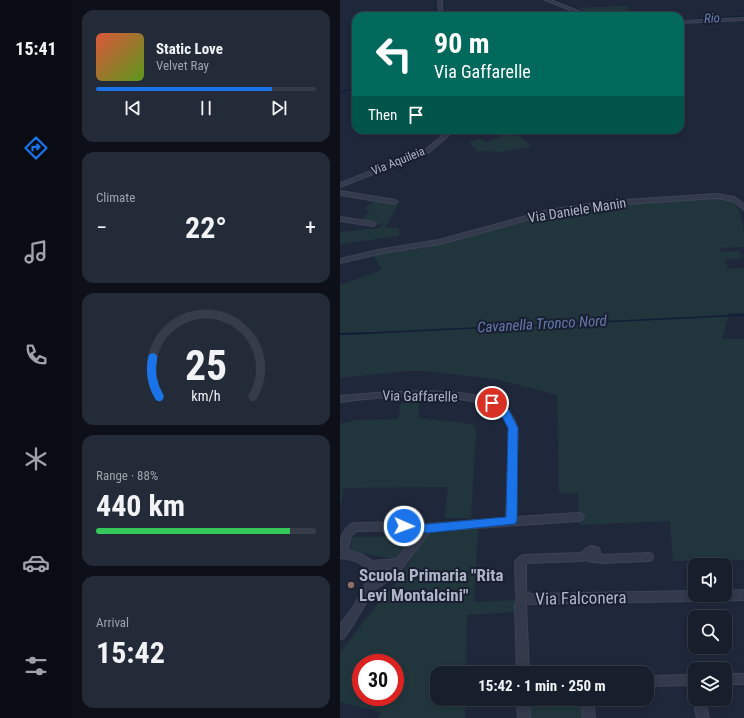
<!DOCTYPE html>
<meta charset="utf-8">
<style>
:root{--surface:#171e2c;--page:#242b38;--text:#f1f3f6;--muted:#9ea2a9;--line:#363c48;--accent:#1a73e8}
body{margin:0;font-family:"Roboto Condensed",sans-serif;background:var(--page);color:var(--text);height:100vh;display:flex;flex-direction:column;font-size:15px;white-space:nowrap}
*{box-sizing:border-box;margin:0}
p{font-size:13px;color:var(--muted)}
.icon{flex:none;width:22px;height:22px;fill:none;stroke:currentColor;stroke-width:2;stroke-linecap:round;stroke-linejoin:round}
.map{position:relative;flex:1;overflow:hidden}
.details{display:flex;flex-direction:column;gap:10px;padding:10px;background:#0d1018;width:268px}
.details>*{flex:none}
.guide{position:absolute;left:12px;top:12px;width:332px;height:122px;border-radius:12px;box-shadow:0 2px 6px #0003,0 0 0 1px var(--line);background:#00695c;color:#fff;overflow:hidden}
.fabs{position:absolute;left:348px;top:558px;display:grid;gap:8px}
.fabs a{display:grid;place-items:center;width:44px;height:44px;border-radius:8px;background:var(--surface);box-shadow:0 2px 6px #0003,0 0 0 1px var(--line);font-size:20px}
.speed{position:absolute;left:12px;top:654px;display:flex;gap:8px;font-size:20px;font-weight:700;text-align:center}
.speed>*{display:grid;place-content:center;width:52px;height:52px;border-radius:50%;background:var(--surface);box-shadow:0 2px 6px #0003,0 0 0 1px var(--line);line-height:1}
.speed .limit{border:6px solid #d22;background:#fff;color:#111}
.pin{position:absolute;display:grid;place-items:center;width:34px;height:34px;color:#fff;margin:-17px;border:2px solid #fff;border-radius:50%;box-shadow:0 1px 4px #0007}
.me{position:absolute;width:44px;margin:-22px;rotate:92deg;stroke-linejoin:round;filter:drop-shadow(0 0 3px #0008)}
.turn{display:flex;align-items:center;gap:14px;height:84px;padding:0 16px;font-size:18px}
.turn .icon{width:52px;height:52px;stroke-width:2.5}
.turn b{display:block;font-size:28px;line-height:34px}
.then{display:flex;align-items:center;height:38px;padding:0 16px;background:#0003;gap:8px;font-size:15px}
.big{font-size:30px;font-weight:700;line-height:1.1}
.details .tile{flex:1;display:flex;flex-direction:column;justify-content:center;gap:6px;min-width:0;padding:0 14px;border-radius:12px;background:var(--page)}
.details .dial{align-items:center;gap:0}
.dial svg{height:104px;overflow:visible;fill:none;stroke:var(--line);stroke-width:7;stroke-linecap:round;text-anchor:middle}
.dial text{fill:var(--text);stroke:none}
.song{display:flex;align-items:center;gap:12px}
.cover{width:48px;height:48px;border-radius:6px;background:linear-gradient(135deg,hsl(10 70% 55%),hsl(90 70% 35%))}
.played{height:4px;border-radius:2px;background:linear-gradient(90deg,var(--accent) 80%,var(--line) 80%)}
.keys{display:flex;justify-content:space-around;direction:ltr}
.heat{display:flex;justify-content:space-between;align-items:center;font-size:22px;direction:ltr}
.charge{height:6px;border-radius:3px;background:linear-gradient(90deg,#34c759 88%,var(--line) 0)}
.trip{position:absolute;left:90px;top:666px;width:224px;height:40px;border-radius:12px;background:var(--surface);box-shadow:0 2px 6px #0003,0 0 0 1px var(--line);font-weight:700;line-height:40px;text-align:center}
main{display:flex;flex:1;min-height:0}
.tab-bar{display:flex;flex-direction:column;width:72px;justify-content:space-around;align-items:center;background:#090c12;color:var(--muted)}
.tab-bar .icon{width:28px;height:28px}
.tab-bar .active{color:var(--accent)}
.tab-bar b{font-size:18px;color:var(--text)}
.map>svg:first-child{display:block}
.green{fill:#21363c;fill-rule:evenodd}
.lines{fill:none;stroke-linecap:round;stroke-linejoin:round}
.stream-far2{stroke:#121d3a;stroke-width:1}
.stream-far1{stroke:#121d3a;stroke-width:1.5}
.stream{stroke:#121d3a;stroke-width:2}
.minor-casing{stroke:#3d4355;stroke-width:2}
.minor{fill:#333a4c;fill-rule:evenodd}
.route{fill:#1a73e8;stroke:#114b97}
.education-dot{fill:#8d6e63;stroke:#191f30;stroke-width:1.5}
.labels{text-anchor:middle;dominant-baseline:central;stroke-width:4;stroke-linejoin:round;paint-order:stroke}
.far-street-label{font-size:12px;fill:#aeb5c8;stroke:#191f30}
.far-water-label{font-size:13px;font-style:italic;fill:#6379ab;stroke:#191f30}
.street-label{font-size:14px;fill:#aeb5c8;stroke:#191f30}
.water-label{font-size:15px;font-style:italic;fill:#6379ab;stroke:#191f30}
.near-poi-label{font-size:17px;font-weight:bold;fill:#aeb5c8;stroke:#191f30;text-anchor:start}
.near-street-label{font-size:17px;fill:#aeb5c8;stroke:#191f30}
</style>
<main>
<nav class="tab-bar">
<b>15:41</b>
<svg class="icon active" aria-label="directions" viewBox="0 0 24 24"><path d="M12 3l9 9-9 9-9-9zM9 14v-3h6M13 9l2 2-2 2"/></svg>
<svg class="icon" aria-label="music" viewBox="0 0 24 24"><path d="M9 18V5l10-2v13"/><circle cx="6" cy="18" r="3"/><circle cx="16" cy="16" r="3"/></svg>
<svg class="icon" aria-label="phone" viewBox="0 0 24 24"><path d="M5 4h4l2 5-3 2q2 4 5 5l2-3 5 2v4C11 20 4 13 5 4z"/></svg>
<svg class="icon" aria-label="climate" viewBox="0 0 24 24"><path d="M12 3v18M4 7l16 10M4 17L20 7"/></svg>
<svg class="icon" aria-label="car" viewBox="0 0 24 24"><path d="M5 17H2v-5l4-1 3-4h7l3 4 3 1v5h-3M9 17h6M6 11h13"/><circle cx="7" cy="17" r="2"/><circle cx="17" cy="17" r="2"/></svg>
<svg class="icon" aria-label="filters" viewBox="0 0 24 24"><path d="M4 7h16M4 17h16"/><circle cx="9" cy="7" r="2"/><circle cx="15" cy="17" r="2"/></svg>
</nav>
<section class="details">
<div class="tile">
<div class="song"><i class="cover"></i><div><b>Static Love</b><p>Velvet Ray</p></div></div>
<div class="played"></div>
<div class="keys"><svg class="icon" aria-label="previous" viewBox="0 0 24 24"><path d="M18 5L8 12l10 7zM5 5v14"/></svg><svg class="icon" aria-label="pause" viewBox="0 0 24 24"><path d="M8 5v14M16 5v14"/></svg><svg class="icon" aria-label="next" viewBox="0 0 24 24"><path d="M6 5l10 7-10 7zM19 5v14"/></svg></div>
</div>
<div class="tile"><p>Climate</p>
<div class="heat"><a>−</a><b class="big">22°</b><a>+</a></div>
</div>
<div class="tile dial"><svg viewBox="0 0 100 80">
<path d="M14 69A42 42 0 1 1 86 69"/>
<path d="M14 69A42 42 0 0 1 9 39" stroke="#1a73e8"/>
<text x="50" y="56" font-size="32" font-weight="700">25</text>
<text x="50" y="72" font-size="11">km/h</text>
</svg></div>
<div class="tile"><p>Range · 88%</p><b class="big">440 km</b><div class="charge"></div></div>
<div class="tile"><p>Arrival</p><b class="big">15:42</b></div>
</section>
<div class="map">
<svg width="404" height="718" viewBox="0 0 404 718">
<rect width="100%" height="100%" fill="#1f283b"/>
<!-- green -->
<g class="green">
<path d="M287,6L290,16H256L237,8Z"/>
<path d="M173,130L192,147L160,152L143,151L138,152L129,142L141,139L145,142L161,137L159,134Z"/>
<path d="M382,198C404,203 404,225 404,247L379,248L380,252L399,251L403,258L384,260L389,269L404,268V313H387L388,318L382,339H404V560L333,561L330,521L239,525L238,493L223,494L219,491L217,395L155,379L85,371H67L0,378V285L42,270L33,255L80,249L179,220L227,210L349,199Z"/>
<path d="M34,201L58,205L45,228H59V236L0,244V232L39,228L42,225L20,221L30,212L24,209Z"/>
<path d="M61,403H79L78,418L132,424L137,432L135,445L131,518H105L108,487L4,488L0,508V424L18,420L58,419Z"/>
<path d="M138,527L134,602L174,600L175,612L127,615L126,673H97V699H125V718H38L41,712L0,702V653L35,607L56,583L87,535L92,529ZM21,663H55V697H21Z"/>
<path d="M63,532H74V535L57,558L54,559L10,551L13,537L63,536Z"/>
<path d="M187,699H241L243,718H188Z"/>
</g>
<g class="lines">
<!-- stream-far2 -->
<g class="stream-far2">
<path d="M215,0L254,16"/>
<path d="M340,20L404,16"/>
</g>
<!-- stream-far1 -->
<g class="stream-far1">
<path d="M0,92L16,88"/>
<path d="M10,334L404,315"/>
</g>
<!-- stream -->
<path class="stream" d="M0,334L32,333"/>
<defs>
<g id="minor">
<path d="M98,0H102V13L99,12Z"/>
<path d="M205,0H211L251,16H245Z"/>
<path d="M404,18V20L340,23V21Z"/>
<path d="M109,130H115L89,152L0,187V183L85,150Z"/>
<path d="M0,191L55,200L58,202L55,204L0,195Z"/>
<path d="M377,194L394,197L404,204V210L393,201L377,198L270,205L209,214L100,244L38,254L0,263V259L38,250L99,240L208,210L270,201Z"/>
<path d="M0,217L33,222L36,224L33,226L0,221Z"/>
<path d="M83,391C112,392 166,391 177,426C179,434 177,445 177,453C177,475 176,496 176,517L239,513L242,514L244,517L242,520L239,521L91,531L88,534L58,574L33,591L14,623L4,638L0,639V625L14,606L24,588L27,579L28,571C22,561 10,559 0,558C0,544 0,528 14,523L79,522L86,524L166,518L169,428C166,421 163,414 157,410C126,390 37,397 0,402V396L35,393ZM79,530L57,559L32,561L23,555L8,550L11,536L16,531ZM50,568L38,577L37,569Z"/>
<path d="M252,546L259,548L261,555L308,553L312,554L313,557L312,560L308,561L261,563C255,561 251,563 245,560L241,561L186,563V591L191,594L355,591V595H385V591L404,590V600L191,604L186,603L189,673H177L175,605L177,596L176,593L175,563C177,559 179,556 183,555L241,553C245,551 245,547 252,546Z"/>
<rect x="385" y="674" width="19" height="10"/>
<path d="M355,675V685L307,686V676Z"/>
<path d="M355,695V699H365L369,718H357L353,699Z"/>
<path d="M177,699H189L190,718H178Z"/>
<path d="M241,699H253L255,718H243Z"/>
</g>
</defs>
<!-- minor casing -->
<use href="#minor" class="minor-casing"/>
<!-- minor -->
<use href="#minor" class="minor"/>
</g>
<!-- route -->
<path class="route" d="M152,399L164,405L169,410L178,428L177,521L175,524L87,533L60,530L58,526L60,523L64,522L87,524L166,517L168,428L161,415L147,403Z"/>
<!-- markers -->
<circle class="education-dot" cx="11" cy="585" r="4"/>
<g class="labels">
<!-- far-street labels -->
<g class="far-street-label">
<text transform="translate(58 161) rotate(-22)">Via Aquileia</text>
</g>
<!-- far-water labels -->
<g class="far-water-label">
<text transform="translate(372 18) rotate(-3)">Rio</text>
</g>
<!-- street labels -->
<g class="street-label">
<text transform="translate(237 210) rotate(-9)">Via Daniele Manin</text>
<text transform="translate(80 396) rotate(1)">Via Gaffarelle</text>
</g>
<!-- water labels -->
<g class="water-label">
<text transform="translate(202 324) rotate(-3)">Cavanella Tronco Nord</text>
</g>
<!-- near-poi labels -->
<g class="near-poi-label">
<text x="19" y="575">Scuola Primaria "Rita<tspan x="19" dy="20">Levi Montalcini"</tspan></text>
</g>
<!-- near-street labels -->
<g class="near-street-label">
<text transform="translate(241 598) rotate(-1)">Via Falconera</text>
</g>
</g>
</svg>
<div class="fabs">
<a><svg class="icon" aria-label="sound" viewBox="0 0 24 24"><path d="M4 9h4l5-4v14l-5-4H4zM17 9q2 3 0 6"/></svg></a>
<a><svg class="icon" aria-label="search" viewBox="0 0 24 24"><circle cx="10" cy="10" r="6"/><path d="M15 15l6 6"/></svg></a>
<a><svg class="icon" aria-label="layers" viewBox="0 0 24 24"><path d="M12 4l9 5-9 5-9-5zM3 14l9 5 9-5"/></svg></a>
</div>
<div class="speed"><div class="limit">30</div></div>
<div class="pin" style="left:152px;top:403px;background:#d93025"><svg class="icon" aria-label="arrive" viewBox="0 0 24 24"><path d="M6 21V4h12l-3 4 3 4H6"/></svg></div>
<svg class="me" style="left:64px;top:526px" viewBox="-20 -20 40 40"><circle r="17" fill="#1a73e8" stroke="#fff" stroke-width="3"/><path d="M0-11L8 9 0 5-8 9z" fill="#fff"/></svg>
<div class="trip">15:42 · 1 min · 250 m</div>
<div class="guide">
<div class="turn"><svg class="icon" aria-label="left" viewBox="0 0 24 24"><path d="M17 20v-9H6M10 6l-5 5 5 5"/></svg><div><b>90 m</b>Via Gaffarelle</div></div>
<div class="then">Then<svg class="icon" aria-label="arrive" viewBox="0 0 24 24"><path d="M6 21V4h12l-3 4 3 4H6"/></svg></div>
</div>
</div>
</main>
